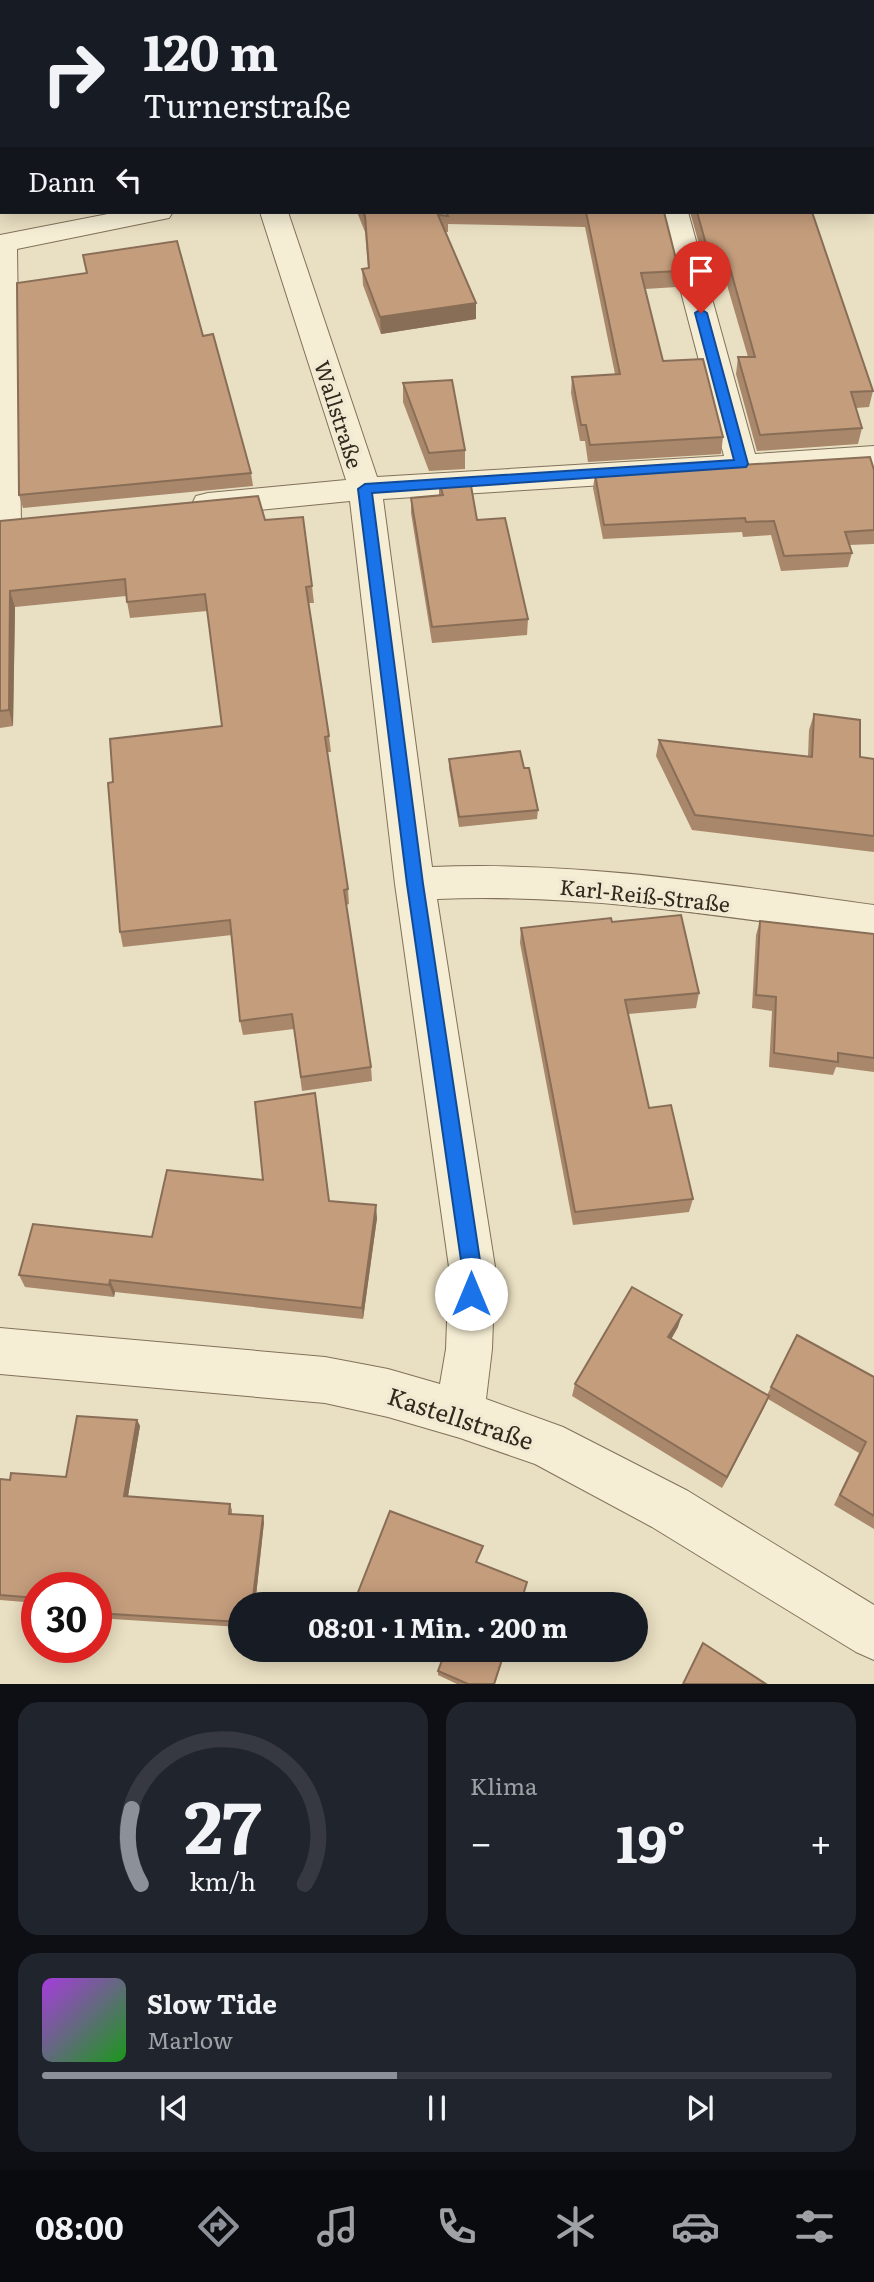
<!DOCTYPE html>
<html lang="de">
<meta charset="utf-8">
<style>
:root{--surface:#171b24;--page:#20242c;--text:#f1f3f6;--muted:#9ea1a6;--line:#363941;--accent:#8c9099}
body{margin:0;font-family:Literata,serif;background:var(--page);color:var(--text);height:100vh;display:flex;flex-direction:column;font-size:26px;white-space:nowrap}
*{box-sizing:border-box;margin:0}
p{font-size:23px;color:var(--muted)}
.icon{flex:none;width:38px;height:38px;fill:none;stroke:currentColor;stroke-width:2;stroke-linecap:round;stroke-linejoin:round}
.map{position:relative;height:1684px;overflow:hidden}
.side{display:flex;flex-direction:column;gap:18px;padding:18px;background:#0d0f14;flex:1}
.side>*{flex:none}
.top-card{position:absolute;left:0px;top:0px;width:875px;height:214px;box-shadow:0 4px 18px #0003;background:#171b24;color:var(--text);overflow:hidden}
.speed{position:absolute;left:21px;top:1572px;display:flex;gap:14px;font-size:35px;font-weight:700;text-align:center}
.speed>*{display:grid;place-content:center;width:91px;height:91px;border-radius:50%;background:var(--surface);box-shadow:0 4px 18px #0003;line-height:1}
.speed .limit{border:10px solid #d22;background:#fff;color:#111}
.pin{position:absolute;display:grid;place-items:center;width:60px;height:60px;color:#fff;margin:-72px -30px;border-radius:50% 50% 50% 0;rotate:-45deg;box-shadow:0 0 7px #0007}
.pin .icon{rotate:45deg}
.me{position:absolute;width:77px;margin:-38px;rotate:0deg;stroke-linejoin:round;filter:drop-shadow(0 0 5px #0008)}
.turn{display:flex;align-items:center;gap:24px;height:147px;padding:0 28px;font-size:32px}
.turn .icon{width:91px;height:91px;stroke-width:2.5}
.turn b{display:block;font-size:49px;line-height:60px}
.then{display:flex;align-items:center;height:66px;padding:0 28px;background:#0003;gap:14px;font-size:26px}
.big{font-size:52px;font-weight:700;line-height:1.1}
.side .tile{flex:1;display:flex;flex-direction:column;justify-content:center;gap:10px;min-width:0;padding:0 24px;border-radius:21px;background:var(--page)}
.side .dial{align-items:center;gap:0}
.dial svg{height:182px;overflow:visible;fill:none;stroke:var(--line);stroke-width:7;stroke-linecap:round;text-anchor:middle}
.dial text{fill:var(--text);stroke:none}
.song{display:flex;align-items:center;gap:21px}
.cover{width:84px;height:84px;border-radius:10px;background:linear-gradient(135deg,hsl(280 70% 55%),hsl(120 70% 35%))}
.played{height:7px;border-radius:4px;background:linear-gradient(90deg,var(--accent) 45%,var(--line) 45%)}
.keys{display:flex;justify-content:space-around;direction:ltr}
.heat{display:flex;justify-content:space-between;align-items:center;font-size:38px;direction:ltr}
.side .tiles{flex:1;display:grid;gap:18px;grid-template-columns:1fr 1fr}
.tile:last-child{grid-column:span 2}
.trip{position:absolute;left:228px;top:1592px;width:420px;height:70px;border-radius:35px;background:var(--surface);box-shadow:0 4px 18px #0003;font-weight:700;line-height:70px;text-align:center}
.dock{display:flex;height:112px;justify-content:space-around;align-items:center;background:#090b0e;color:var(--muted)}
.dock .icon{width:49px;height:49px}
.dock .selected{color:var(--accent)}
.dock b{font-size:32px;color:var(--text)}
.map>svg:first-child{display:block}
.lines{fill:none;stroke-linecap:round;stroke-linejoin:round}
.minor-casing{stroke:#81715b;stroke-width:2}
.path{stroke:#81715b;stroke-width:3.5;stroke-dasharray:3.5 2.5;stroke-linecap:butt}
.minor{fill:#f5edd4;fill-rule:evenodd}
.wall{fill:#a9876b}
.shaded-wall{fill:#896e57}
.building{fill:#c49d7c;stroke:#896e57;stroke-width:2}
.route{fill:#1a73e8;stroke:#114b97;stroke-width:2}
.labels{text-anchor:middle;dominant-baseline:central;stroke-width:7;stroke-linejoin:round;paint-order:stroke}
.street-label{font-size:21px;fill:#32291e;stroke:#f1e9d1}
.near-street-label{font-size:24px;fill:#32291e;stroke:#f1e9d1}
</style>
<div class="map">
<svg width="874" height="1684" viewBox="0 0 874 1684">
<rect width="100%" height="100%" fill="#e9dfc2"/>
<g class="lines">
<defs>
<g id="minor">
<rect x="627" y="0" width="24" height="2"/>
<path d="M118,212H173L169,218L159,220L17,249L21,524L16,532L0,534V235Z"/>
<path d="M260,212H288L377,477L724,456L660,212H688L755,454L874,446V468L383,499L432,867C581,861 727,885 874,905V937C729,917 584,893 437,899L495,1267L492,1349L486,1399L563,1427L688,1491L874,1605V1660L856,1652L652,1527L535,1464L460,1438L388,1417L325,1403L0,1374V1328L325,1357L388,1369L440,1384L446,1349L449,1267L395,884L350,501L208,515L196,512L192,504L196,496L208,493L346,480Z"/>
</g>
</defs>
<!-- minor casing -->
<use href="#minor" class="minor-casing"/>
<!-- path -->
<path class="path" d="M86,0L88,2"/>
<!-- minor -->
<use href="#minor" class="minor"/>
</g>
<!-- wall -->
<g class="wall">
<path d="M136,0H622L624,2H137Z"/>
<path d="M357,212H664L679,271L677,287L645,289L663,361L723,437L721,454L588,462L585,441H580L571,393L572,377L615,374L585,227L448,224V232H445L476,319L381,334L363,285L362,269L368,268L365,232Z"/>
<path d="M690,212H812L873,391L869,407L856,408L862,428L858,444L757,451L736,374L738,357H748L727,285L711,286Z"/>
<path d="M203,336L251,473L253,486L23,508L19,495Z"/>
<path d="M403,383L465,450V469L429,471L403,402Z"/>
<path d="M874,470V544L849,545L852,553L848,567L781,571L771,535L743,537L742,532L603,539L593,488L595,474Z"/>
<path d="M439,482L477,520L528,619L527,635L432,643L411,513V498L439,495Z"/>
<path d="M265,520L312,586L314,603H308L329,736L331,752H327L348,889L349,904L346,905L371,1067L372,1081L302,1091L294,1029L243,1035L240,1021L232,935L123,947L120,932L113,782L222,726L207,611L130,618L126,596L15,607L13,726L0,728V521Z"/>
<path d="M814,714L860,757L874,759V852L692,830L656,756L659,740L808,757L809,730Z"/>
<path d="M449,759L524,768L538,810L537,819L459,827L449,768Z"/>
<path d="M760,921L874,934V1072L836,1067L833,1075L769,1067L772,1011L752,1008L756,935Z"/>
<path d="M612,922L699,993L696,1008L628,1014L649,1108L693,1199L689,1212L573,1225L520,943L521,928Z"/>
<path d="M329,1201L377,1218L363,1319L115,1292L114,1297L25,1287L19,1275L152,1237Z"/>
<path d="M678,1327L671,1339L767,1395L771,1387L874,1377V1529L834,1505L859,1453L768,1399L722,1488L572,1396L575,1384Z"/>
<path d="M137,1420L140,1426L128,1496L230,1504L232,1510V1514L264,1522L255,1605H240V1627L96,1618V1587H37V1603L0,1600V1479L10,1480L66,1477Z"/>
<path d="M420,1650H506L495,1684H457L438,1675V1671L442,1660Z"/>
</g>
<!-- shaded-wall -->
<g class="shaded-wall">
<path d="M476,303V319L381,334L380,317Z"/>
<path d="M10,591L15,607L13,726L9,710Z"/>
<path d="M376,1205L377,1218L363,1319L362,1308Z"/>
<path d="M110,1280L115,1292L114,1297L109,1285Z"/>
<path d="M682,1315L678,1327L665,1350L668,1337Z"/>
<path d="M769,1396L764,1408L722,1488L727,1477Z"/>
<path d="M137,1420L140,1426L127,1502L124,1496Z"/>
<path d="M263,1516L264,1522L255,1605H252Z"/>
</g>
<!-- building -->
<g class="building">
<path d="M148,0H622L624,2H149Z"/>
<path d="M757,0H839L840,2H758Z"/>
<path d="M873,76H874L873,181Z"/>
<path d="M363,212H446L448,216L438,215L476,303L380,317L362,269L369,268L365,216Z"/>
<path d="M586,212H664L679,271L641,273L663,361L703,359L723,437L590,445L586,425H581L572,377L620,374Z"/>
<path d="M697,212H812L873,391L851,392L862,428L760,435L738,357H755L730,268L713,269Z"/>
<path d="M177,241L203,336L213,334L251,473L19,495L17,283L87,273L83,255Z"/>
<path d="M452,380L465,450L429,453L403,383Z"/>
<path d="M870,457L874,470V530L845,532L852,553L784,556L774,521L746,522L745,518L604,525L595,474Z"/>
<path d="M470,480L477,520L505,518L528,619L432,627L411,498L443,495L439,482Z"/>
<path d="M258,496L265,520L303,517L312,586L306,587L329,736L325,737L348,889L344,890L371,1067L301,1077L292,1014L240,1021L230,920L120,932L108,783L113,782L110,739L222,726L205,594L127,602L125,579L10,591L9,710L0,711V521Z"/>
<path d="M814,714L860,720V757L874,759V836L695,815L659,740L812,757Z"/>
<path d="M520,751L524,768H529L538,810L459,817L449,759Z"/>
<path d="M681,915L699,993L625,1000L649,1108L671,1105L693,1199L575,1212L521,928L611,918L612,922Z"/>
<path d="M760,921L874,934V1058L838,1053V1062L774,1053L776,997L756,995Z"/>
<path d="M315,1093L329,1201L376,1205L362,1308L110,1280L109,1285L19,1275L33,1224L152,1237L167,1170L263,1180L255,1102Z"/>
<path d="M632,1287L682,1315L668,1337L769,1396L727,1477L575,1384Z"/>
<path d="M797,1335L874,1377V1516L840,1495L866,1442L771,1387Z"/>
<path d="M77,1416L137,1420L124,1496L230,1504L229,1514L263,1516L252,1605H240V1622L96,1613V1587H37V1598L0,1595V1479L10,1480L11,1473L66,1477Z"/>
<path d="M390,1511L483,1546L476,1562L527,1582L520,1605H353Z"/>
<path d="M703,1643L766,1684H683Z"/>
<path d="M431,1650H505L494,1684H468L438,1671L444,1655Z"/>
</g>
<!-- route -->
<path class="route" d="M701,309L707,313L748,464L746,467L372,493L423,884L481,1267L477,1301L471,1304L464,1301L461,1294L462,1267L407,884L358,489L365,484L734,460L695,313Z"/>
<g class="labels">
<!-- street labels -->
<g class="street-label">
<text transform="translate(340 414) rotate(72)">Wallstraße</text>
<text transform="translate(645 894) rotate(6)">Karl-Reiß-Straße</text>
</g>
<!-- near-street labels -->
<g class="near-street-label">
<text transform="translate(461 1417) rotate(18)">Kastellstraße</text>
</g>
</g>
</svg>
<div class="speed"><div class="limit">30</div></div>
<div class="pin" style="left:701px;top:313px;background:#d93025"><svg class="icon" aria-label="arrive" viewBox="0 0 24 24"><path d="M6 21V4h12l-3 4 3 4H6"/></svg></div>
<svg class="me" style="left:471px;top:1294px" viewBox="-20 -20 40 40"><circle r="19" fill="#fff"/><path d="M0-13L10 11 0 6-10 11z" fill="#1a73e8"/></svg>
<div class="trip">08:01 · 1 Min. · 200 m</div>
<div class="top-card">
<div class="turn"><svg class="icon" aria-label="right" viewBox="0 0 24 24"><path d="M7 20v-9h11M14 6l5 5-5 5"/></svg><div><b>120 m</b>Turnerstraße</div></div>
<div class="then">Dann<svg class="icon" aria-label="left" viewBox="0 0 24 24"><path d="M17 20v-9H6M10 6l-5 5 5 5"/></svg></div>
</div>
</div>
<section class="side">
<div class="tiles">
<div class="tile dial"><svg viewBox="0 0 100 80">
<path d="M14 69A42 42 0 1 1 86 69"/>
<path d="M14 69A42 42 0 0 1 10 36" stroke="#8c9099"/>
<text x="50" y="56" font-size="32" font-weight="700">27</text>
<text x="50" y="72" font-size="11">km/h</text>
</svg></div>
<div class="tile"><p>Klima</p>
<div class="heat"><a>−</a><b class="big">19°</b><a>+</a></div>
</div>
<div class="tile">
<div class="song"><i class="cover"></i><div><b>Slow Tide</b><p>Marlow</p></div></div>
<div class="played"></div>
<div class="keys"><svg class="icon" aria-label="previous" viewBox="0 0 24 24"><path d="M18 5L8 12l10 7zM5 5v14"/></svg><svg class="icon" aria-label="pause" viewBox="0 0 24 24"><path d="M8 5v14M16 5v14"/></svg><svg class="icon" aria-label="next" viewBox="0 0 24 24"><path d="M6 5l10 7-10 7zM19 5v14"/></svg></div>
</div>
</div>
</section>
<nav class="dock">
<b>08:00</b>
<svg class="icon selected" aria-label="directions" viewBox="0 0 24 24"><path d="M12 3l9 9-9 9-9-9zM9 14v-3h6M13 9l2 2-2 2"/></svg>
<svg class="icon" aria-label="music" viewBox="0 0 24 24"><path d="M9 18V5l10-2v13"/><circle cx="6" cy="18" r="3"/><circle cx="16" cy="16" r="3"/></svg>
<svg class="icon" aria-label="phone" viewBox="0 0 24 24"><path d="M5 4h4l2 5-3 2q2 4 5 5l2-3 5 2v4C11 20 4 13 5 4z"/></svg>
<svg class="icon" aria-label="climate" viewBox="0 0 24 24"><path d="M12 3v18M4 7l16 10M4 17L20 7"/></svg>
<svg class="icon" aria-label="car" viewBox="0 0 24 24"><path d="M5 17H2v-5l4-1 3-4h7l3 4 3 1v5h-3M9 17h6M6 11h13"/><circle cx="7" cy="17" r="2"/><circle cx="17" cy="17" r="2"/></svg>
<svg class="icon" aria-label="filters" viewBox="0 0 24 24"><path d="M4 7h16M4 17h16"/><circle cx="9" cy="7" r="2"/><circle cx="15" cy="17" r="2"/></svg>
</nav>
